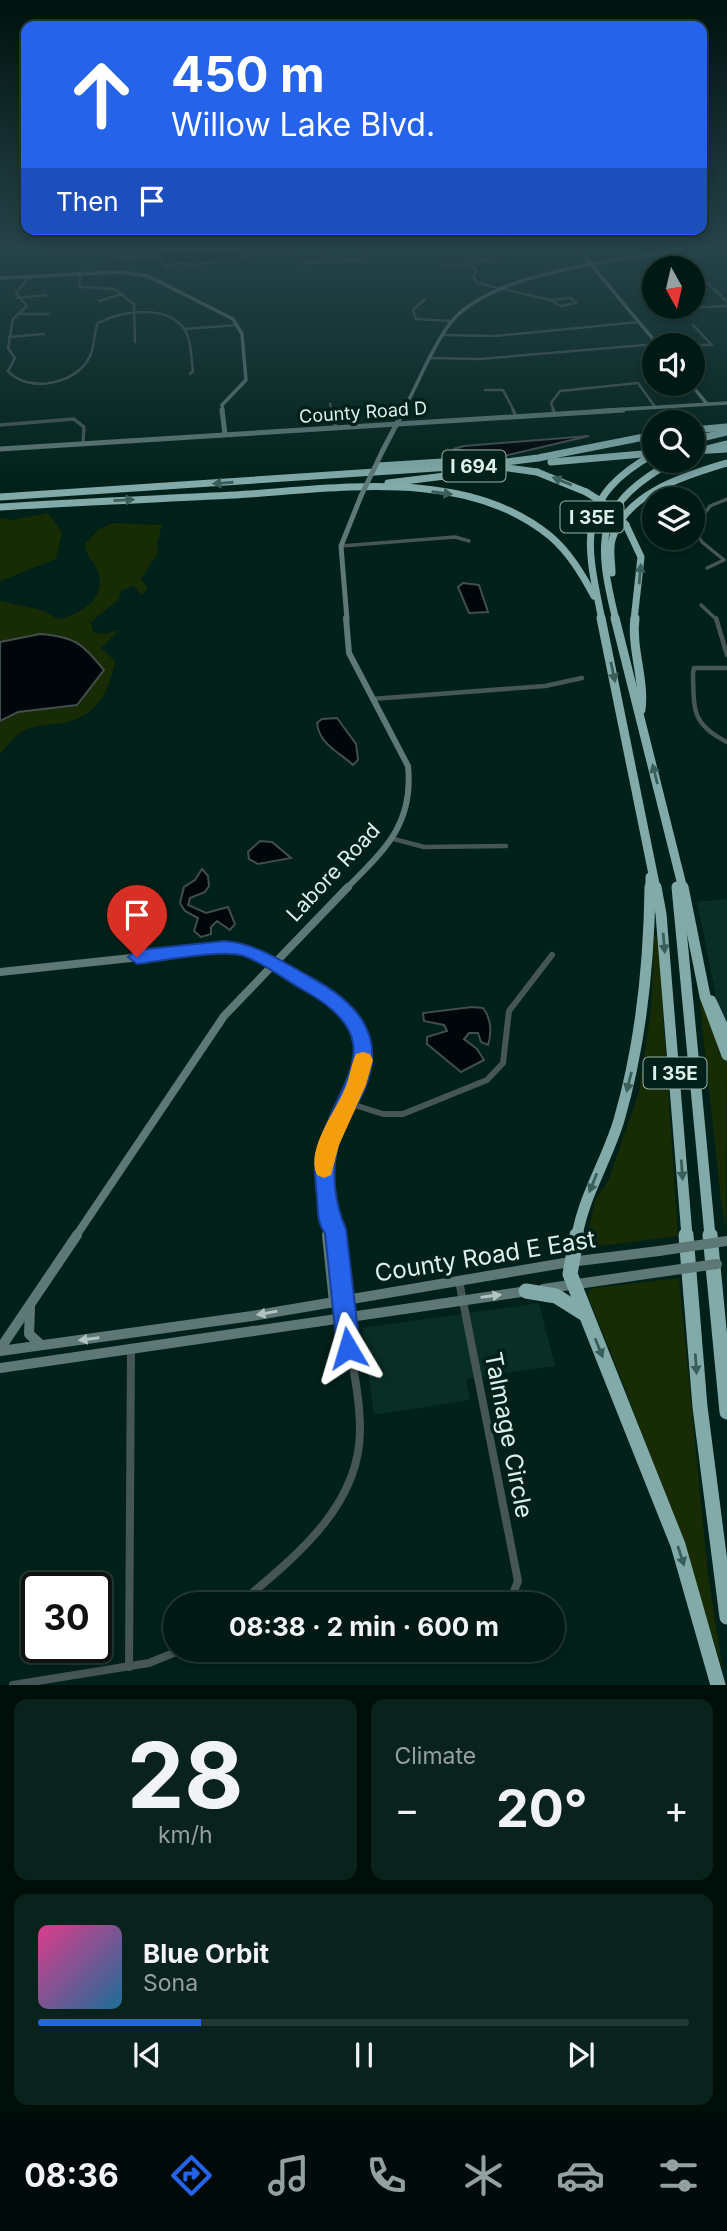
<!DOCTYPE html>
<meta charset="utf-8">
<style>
:root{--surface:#001913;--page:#0a221c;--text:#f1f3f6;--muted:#95a0a0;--line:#223833;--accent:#2563eb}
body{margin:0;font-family:Inter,sans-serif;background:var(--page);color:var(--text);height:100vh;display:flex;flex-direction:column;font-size:26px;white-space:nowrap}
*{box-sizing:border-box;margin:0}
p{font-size:23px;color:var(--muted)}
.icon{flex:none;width:38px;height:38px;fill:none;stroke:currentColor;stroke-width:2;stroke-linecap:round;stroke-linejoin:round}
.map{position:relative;height:1685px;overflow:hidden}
.details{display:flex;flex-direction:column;gap:14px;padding:14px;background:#000e0a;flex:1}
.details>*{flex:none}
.guide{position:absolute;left:21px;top:21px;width:686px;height:214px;border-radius:14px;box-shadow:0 4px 10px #0003,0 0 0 2px var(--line);background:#2563eb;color:#fff;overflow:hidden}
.needle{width:46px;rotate:172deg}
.fabs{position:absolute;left:642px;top:256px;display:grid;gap:14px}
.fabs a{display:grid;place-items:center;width:63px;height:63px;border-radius:50%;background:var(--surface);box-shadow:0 4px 10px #0003,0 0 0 2px var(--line);font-size:35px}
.speed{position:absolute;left:21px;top:1572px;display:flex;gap:14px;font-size:35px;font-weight:700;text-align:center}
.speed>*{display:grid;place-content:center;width:91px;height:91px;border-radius:50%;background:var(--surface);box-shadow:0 4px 10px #0003,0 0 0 2px var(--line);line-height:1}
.speed .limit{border:4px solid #111;border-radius:10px;background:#fff;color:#111}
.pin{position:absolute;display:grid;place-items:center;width:60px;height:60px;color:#fff;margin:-72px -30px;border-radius:50% 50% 50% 0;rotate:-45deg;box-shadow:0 0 7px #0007}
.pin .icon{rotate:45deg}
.me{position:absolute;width:77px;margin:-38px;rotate:353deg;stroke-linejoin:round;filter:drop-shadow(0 0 5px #0008)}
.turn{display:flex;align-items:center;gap:24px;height:147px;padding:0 35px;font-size:32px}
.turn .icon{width:91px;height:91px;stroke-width:2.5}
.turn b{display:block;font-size:49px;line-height:60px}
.then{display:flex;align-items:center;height:66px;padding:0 35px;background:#0003;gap:14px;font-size:26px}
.big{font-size:52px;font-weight:700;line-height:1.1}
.details .card{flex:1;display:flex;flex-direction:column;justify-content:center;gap:10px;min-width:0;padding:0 24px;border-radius:14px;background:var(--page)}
.details .dial{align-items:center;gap:0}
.dial b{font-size:91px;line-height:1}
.song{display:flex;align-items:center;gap:21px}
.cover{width:84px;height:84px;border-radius:10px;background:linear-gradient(135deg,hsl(330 70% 55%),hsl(200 70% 35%))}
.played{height:7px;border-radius:4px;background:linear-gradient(90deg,var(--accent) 25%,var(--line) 25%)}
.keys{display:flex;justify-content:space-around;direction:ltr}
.heat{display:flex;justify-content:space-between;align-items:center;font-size:38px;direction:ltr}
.details .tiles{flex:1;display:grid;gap:14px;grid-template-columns:1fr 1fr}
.card:last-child{grid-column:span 2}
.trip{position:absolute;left:163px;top:1592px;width:402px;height:70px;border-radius:35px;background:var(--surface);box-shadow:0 4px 10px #0003,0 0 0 2px var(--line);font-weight:700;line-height:70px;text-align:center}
.dock{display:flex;height:112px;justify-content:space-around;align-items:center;background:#000a08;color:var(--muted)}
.dock .icon{width:49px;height:49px}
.dock .on{color:var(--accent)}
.dock b{font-size:32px;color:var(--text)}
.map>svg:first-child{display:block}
.built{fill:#092e25}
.green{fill:#172c04}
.water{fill:#00070b;stroke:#424d4e;stroke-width:2}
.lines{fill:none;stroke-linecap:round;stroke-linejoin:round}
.street-far4{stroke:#465656;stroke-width:2.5}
.street-far3{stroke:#465656;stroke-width:3.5}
.street-far2{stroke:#465656;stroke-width:4.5}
.street-far1{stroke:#465656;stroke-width:6}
.street{stroke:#465656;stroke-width:8}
.secondary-far4{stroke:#5e7877;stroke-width:3.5}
.secondary-far3{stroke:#5e7877;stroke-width:5}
.secondary-far2{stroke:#5e7877;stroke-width:6}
.secondary-far1{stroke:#5e7877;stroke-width:8}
.secondary{stroke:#5e7877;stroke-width:10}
.highway-far3{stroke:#81aaa9;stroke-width:7}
.highway-far2{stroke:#81aaa9;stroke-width:9}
.highway-far1{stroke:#81aaa9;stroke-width:11}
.highway{stroke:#81aaa9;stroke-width:15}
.secondary-bridge-far1{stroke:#5e7877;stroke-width:5}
.secondary-bridge{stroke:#5e7877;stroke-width:10}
.highway-bridge{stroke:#81aaa9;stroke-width:7}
.oneway{fill:#3a5f5a}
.oneway2{fill:#b1c6c2}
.route{fill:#2563eb;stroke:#184099;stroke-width:2}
.slow{fill:#f59e0b}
.labels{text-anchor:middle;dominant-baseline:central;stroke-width:7;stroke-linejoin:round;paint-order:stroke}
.far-street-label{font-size:18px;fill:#ddf0ea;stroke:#002119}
.shield{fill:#002119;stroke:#9bb2ab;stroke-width:2}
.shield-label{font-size:19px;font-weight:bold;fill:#ddf0ea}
.street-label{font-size:21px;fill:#ddf0ea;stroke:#002119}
.near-street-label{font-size:24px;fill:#ddf0ea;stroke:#002119}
</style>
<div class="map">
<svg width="727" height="1685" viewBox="0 0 727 1685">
<rect width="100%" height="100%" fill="#002119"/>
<!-- built -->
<g class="built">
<path d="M727,899V1031L720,1016L697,902Z"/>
<path d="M539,1303L555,1366L466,1379L470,1400L374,1415L362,1328Z"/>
</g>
<!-- green -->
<g class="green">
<path d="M48,513L62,532L56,559L0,581V518L12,520Z"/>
<path d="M113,523L162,525L157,543L158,553L141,579L148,589L141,595L134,586L122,590L119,599L91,622L93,632L105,634L119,630L101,648L115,661C109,691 99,714 67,722C52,726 39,723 24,731C15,735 7,746 0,754V721L18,712L76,705L40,634L0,642V601L42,610L58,619C81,615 109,597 97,569C92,559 86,556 85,544L99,529Z"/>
<path d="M658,935L678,1236L585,1248L595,1200L608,1181L639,1092L651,1009L654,936Z"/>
<path d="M698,988L727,1061L726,1231L721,1200Z"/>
<path d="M679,1278L708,1575L723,1670C683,1543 639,1419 588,1297V1292L594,1288Z"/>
</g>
<!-- water -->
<g class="water">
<path d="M48,249L125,256L157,254L154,249H292L198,264L173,263L168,269L160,257L124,258Z"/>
<path d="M589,436L504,456L453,449L464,446Z"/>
<path d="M463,583L479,585L488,612L469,613L458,587Z"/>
<path d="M40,634C76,637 81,643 104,670L77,705L18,712L0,721V642Z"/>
<path d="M337,718L356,744L358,760L353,765C339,752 319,744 317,723L322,719Z"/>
<path d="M260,841L272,842L291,858L258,864L249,859L248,852Z"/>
<path d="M202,869L208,876L209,886L205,892L190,898L188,905L206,913L228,907L235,924L230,930L217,921L211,927V934L201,937L194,931L198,918L185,911L180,903L184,887L195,880Z"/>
<path d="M472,1007L483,1008C491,1018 492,1032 488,1045L481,1042L478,1033H469L464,1039L477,1049L484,1060L461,1072L427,1044V1037L447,1031L444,1025L424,1021L423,1013Z"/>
</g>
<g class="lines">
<!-- street-far4 -->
<g class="street-far4">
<path d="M725,249L727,251"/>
<path d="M318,250L337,261"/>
<path d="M675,251L692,268"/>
<path d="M499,258L469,263L477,271L473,277L477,283L550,300"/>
<path d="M303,263L363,260L367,249"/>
<path d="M442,264H469"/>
<path d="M693,269L727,302"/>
<path d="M80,274V287L114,289L134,304L135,342"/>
<path d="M29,277L16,293L27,306L13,319L8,348L15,358L8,371C28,394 78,384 90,356C95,346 93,334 98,323C122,311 170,303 186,332C192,344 191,358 193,371L190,374"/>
<path d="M17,298L46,295"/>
<path d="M571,298L576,303L561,306L550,300Z"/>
<path d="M425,299L413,310L416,319L451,321"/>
<path d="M99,301L122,294"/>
<path d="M684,308L727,306"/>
<path d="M20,314H48"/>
<path d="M693,325L712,345"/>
<path d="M184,329L238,325"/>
<path d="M443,335L494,336L639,322"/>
<path d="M9,337L44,334"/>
<path d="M682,345H712"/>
<path d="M430,358L479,359L657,344"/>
<path d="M485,390H503L514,411"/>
<path d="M330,404L332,411"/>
<path d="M554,411L551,403L560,391L638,383L655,407"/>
</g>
<!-- street-far3 -->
<g class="street-far3">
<path d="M331,410L336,428"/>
<path d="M513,410L516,416"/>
<path d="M553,410L555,414"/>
<path d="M0,425L74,419L84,427L83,443"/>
<path d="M341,546L455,537L469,541"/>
<path d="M724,560L702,542L694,528L710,506L727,499"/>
<path d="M707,568L724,560"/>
<path d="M701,605L717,620"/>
</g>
<!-- street-far2 -->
<g class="street-far2">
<path d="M716,618L727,655"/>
<path d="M727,668H694L693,673C694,709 691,724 727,742"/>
<path d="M372,699L545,686L582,678"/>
<path d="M394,839L424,847L506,846"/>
</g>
<!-- street-far1 -->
<path class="street-far1" d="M348,1103L383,1114H403L487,1080L503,1063L509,1011L552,955"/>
<!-- street -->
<g class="street">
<path d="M459,1281L518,1581L512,1596"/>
<path d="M238,1605C292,1559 360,1508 360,1430C360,1392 350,1355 344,1318"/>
<path d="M129,1667L131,1349"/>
<path d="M13,1685L149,1663L181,1650"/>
</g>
<!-- secondary-far4 -->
<g class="secondary-far4">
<path d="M578,249L658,345"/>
<path d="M0,278L120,272L148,276L233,319L242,334L246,380L222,405L223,411"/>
<path d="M690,383L707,404"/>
<path d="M403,411C418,384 430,351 448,326C487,271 620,261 683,249"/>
<path d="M595,411L727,403"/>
</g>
<!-- secondary-far3 -->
<g class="secondary-far3">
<path d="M222,410L225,434"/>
<path d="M0,449L623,410"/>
<path d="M383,450L404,410"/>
<path d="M347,620L341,546L361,496"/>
</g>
<!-- secondary-far2 -->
<path class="secondary-far2" d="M346,889C384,850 414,825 408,766L349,653L346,618"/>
<!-- secondary-far1 -->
<g class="secondary-far1">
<path d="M0,972L234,947L272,961L338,1004L356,1023L363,1042L362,1061L326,1153L327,1236"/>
<path d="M329,1222L335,1229L336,1236"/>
<path d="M76,1236L224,1016L348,887"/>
</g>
<!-- secondary -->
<g class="secondary">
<path d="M327,1235L334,1302L344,1318"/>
<path d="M336,1235L344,1317"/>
<path d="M543,1289L660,1272"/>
<path d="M30,1308L29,1334L41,1345"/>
<path d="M0,1349L77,1235"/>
<path d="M0,1351L252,1316L570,1262L659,1251"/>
<path d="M0,1368L528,1291"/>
</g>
<!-- highway-far3 -->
<g class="highway-far3">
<path d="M693,430L726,427"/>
<path d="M693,440L727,432"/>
<path d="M703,450L727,444"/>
<path d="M551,462L654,453"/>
<path d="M378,466L458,461"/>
<path d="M537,472L586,492"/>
<path d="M388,483L494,470"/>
<path d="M0,497L481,465L538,458L654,435"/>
<path d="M0,507C78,502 156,499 235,495C335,489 465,466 550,536C569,552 582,574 594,596"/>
<path d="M626,525L641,557L634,620"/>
<path d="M612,573C612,562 609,550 612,540C624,493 687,475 727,463"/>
<path d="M602,620C586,542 574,498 654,454"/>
<path d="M616,620C595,536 596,504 675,460"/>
</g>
<!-- highway-far2 -->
<g class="highway-far2">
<path d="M601,618L656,889"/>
<path d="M615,618L683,889"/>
<path d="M635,618C631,649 645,679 641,710"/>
<path d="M650,889V877"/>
</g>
<!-- highway-far1 -->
<g class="highway-far1">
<path d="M656,887L661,914L687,1236"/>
<path d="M677,887L710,1236"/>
<path d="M683,887L705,996L727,1055"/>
<path d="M711,1001L727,1036"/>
<path d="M577,1236C584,1195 607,1160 619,1120C641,1044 649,966 650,887"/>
</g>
<!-- highway -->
<g class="highway">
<path d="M577,1235L570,1274L678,1545L718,1685"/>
<path d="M686,1235L700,1407L727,1617"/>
<path d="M710,1235L727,1412"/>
<path d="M526,1291L556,1296L583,1313"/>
</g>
<!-- secondary-bridge-far1 -->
<path class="secondary-bridge-far1" d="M361,496L383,450"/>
<!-- secondary-bridge -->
<g class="secondary-bridge">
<path d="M659,1251L727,1241"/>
<path d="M660,1272L717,1264"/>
</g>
<!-- highway-bridge -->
<g class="highway-bridge">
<path d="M693,451L727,449"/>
<path d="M458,461L537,472"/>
<path d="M586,492L607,505L626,525"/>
</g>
</g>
<!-- one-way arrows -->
<defs><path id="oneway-solid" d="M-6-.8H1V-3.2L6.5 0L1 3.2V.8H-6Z" transform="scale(1.75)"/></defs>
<g class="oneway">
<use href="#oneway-solid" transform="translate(562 481) rotate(-158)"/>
<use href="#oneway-solid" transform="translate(223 483) rotate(176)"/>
<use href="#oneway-solid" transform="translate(442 493) rotate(8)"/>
<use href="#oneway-solid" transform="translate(124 500) rotate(-3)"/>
<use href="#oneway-solid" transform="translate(640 574) rotate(-85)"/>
<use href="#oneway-solid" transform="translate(613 672) rotate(78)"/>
<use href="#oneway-solid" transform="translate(655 774) rotate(-104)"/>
<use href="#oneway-solid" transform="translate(664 943) rotate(85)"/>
<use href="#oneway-solid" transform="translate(629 1082) rotate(104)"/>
<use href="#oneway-solid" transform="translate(682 1170) rotate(86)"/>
<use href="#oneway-solid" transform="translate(593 1183) rotate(112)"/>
<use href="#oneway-solid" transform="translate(599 1348) rotate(68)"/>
<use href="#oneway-solid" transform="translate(696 1364) rotate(86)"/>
<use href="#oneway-solid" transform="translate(681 1556) rotate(72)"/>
</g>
<g class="oneway2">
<use href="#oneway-solid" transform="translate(491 1296) rotate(-8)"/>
<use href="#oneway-solid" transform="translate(267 1313) rotate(170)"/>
<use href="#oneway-solid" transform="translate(89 1339) rotate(172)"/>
</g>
<!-- sky -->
<linearGradient id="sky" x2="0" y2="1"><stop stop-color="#00120e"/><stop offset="0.51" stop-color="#264349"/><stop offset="1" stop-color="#264349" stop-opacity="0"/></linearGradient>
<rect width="727" height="485" fill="url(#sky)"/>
<!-- route -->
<path class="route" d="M225,941C258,944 283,962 312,978C356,1002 387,1035 365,1088C357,1107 344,1126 338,1146C331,1173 335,1205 346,1229L360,1348L356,1356L348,1359L340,1356L337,1348L325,1233C317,1223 318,1210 317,1197C315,1179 313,1162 319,1144C340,1078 392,1040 305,991C285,980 264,963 244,956C222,949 162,961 137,964L128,957L137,950Z"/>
<!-- slow -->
<path class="slow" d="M363,1052L370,1054L373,1060L366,1085L339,1145L331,1175L324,1178L317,1175C305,1149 337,1110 346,1086C350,1076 351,1064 356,1054Z"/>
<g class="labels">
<!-- far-street labels -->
<g class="far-street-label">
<text transform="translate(363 412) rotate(-4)">County Road D</text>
</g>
<!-- shield labels -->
<g class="shield">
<rect x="442.5" y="450.5" width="63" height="31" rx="5"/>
<rect x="560.5" y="501.5" width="63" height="31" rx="5"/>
<rect x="643.5" y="1057.5" width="63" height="31" rx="5"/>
</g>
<g class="shield-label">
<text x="474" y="466">I 694</text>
<text x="592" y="517">I 35E</text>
<text x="675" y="1073">I 35E</text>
</g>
<!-- street labels -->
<g class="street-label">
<text transform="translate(333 872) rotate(-47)">Labore Road</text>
</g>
<!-- near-street labels -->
<g class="near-street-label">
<text transform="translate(485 1256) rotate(-9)">County Road E East</text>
<text transform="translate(509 1435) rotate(79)">Talmage Circle</text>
</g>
</g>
</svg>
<div class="fabs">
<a><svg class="needle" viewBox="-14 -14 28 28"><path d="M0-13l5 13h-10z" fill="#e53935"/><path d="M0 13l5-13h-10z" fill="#95a0a0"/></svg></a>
<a><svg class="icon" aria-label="sound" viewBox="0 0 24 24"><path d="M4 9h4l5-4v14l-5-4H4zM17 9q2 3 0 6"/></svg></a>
<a><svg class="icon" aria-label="search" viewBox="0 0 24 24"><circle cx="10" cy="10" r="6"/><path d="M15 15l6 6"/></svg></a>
<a><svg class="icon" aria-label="layers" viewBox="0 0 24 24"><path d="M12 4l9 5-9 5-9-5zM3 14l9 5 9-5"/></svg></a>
</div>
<div class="speed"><div class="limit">30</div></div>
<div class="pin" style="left:137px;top:957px;background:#d93025"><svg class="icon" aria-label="arrive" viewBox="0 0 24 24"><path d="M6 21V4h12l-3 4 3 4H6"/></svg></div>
<svg class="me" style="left:348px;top:1348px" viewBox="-20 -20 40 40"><path d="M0-17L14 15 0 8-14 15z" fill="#2563eb" stroke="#fff" stroke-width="4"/></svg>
<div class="trip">08:38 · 2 min · 600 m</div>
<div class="guide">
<div class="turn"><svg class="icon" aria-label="ahead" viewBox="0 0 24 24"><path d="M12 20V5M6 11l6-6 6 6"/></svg><div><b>450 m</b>Willow Lake Blvd.</div></div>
<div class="then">Then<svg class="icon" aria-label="arrive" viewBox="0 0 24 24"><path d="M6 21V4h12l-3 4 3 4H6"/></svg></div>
</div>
</div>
<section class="details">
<div class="tiles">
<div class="card dial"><b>28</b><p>km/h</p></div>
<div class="card"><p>Climate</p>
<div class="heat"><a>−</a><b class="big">20°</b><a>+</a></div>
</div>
<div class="card">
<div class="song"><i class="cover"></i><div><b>Blue Orbit</b><p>Sona</p></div></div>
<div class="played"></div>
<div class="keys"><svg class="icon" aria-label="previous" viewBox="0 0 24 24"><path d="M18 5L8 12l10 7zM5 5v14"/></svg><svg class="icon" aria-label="pause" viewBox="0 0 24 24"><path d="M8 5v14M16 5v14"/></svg><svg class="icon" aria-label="next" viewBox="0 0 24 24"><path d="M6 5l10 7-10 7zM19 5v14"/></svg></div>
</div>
</div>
</section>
<nav class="dock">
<b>08:36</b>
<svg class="icon on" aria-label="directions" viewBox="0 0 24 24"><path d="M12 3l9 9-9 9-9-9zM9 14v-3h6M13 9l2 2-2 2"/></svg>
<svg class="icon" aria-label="music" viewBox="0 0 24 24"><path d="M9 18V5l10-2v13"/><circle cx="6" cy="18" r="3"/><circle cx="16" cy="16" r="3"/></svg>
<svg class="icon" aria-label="phone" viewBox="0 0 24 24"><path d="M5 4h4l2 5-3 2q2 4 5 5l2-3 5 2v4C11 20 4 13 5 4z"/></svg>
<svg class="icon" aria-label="climate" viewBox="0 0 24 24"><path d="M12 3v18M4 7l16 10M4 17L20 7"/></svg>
<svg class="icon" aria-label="car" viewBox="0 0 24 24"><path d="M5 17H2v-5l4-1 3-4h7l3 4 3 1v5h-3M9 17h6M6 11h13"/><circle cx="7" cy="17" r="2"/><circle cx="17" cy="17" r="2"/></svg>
<svg class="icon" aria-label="filters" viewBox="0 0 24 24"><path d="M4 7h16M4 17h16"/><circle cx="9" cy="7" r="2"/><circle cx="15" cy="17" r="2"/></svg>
</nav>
